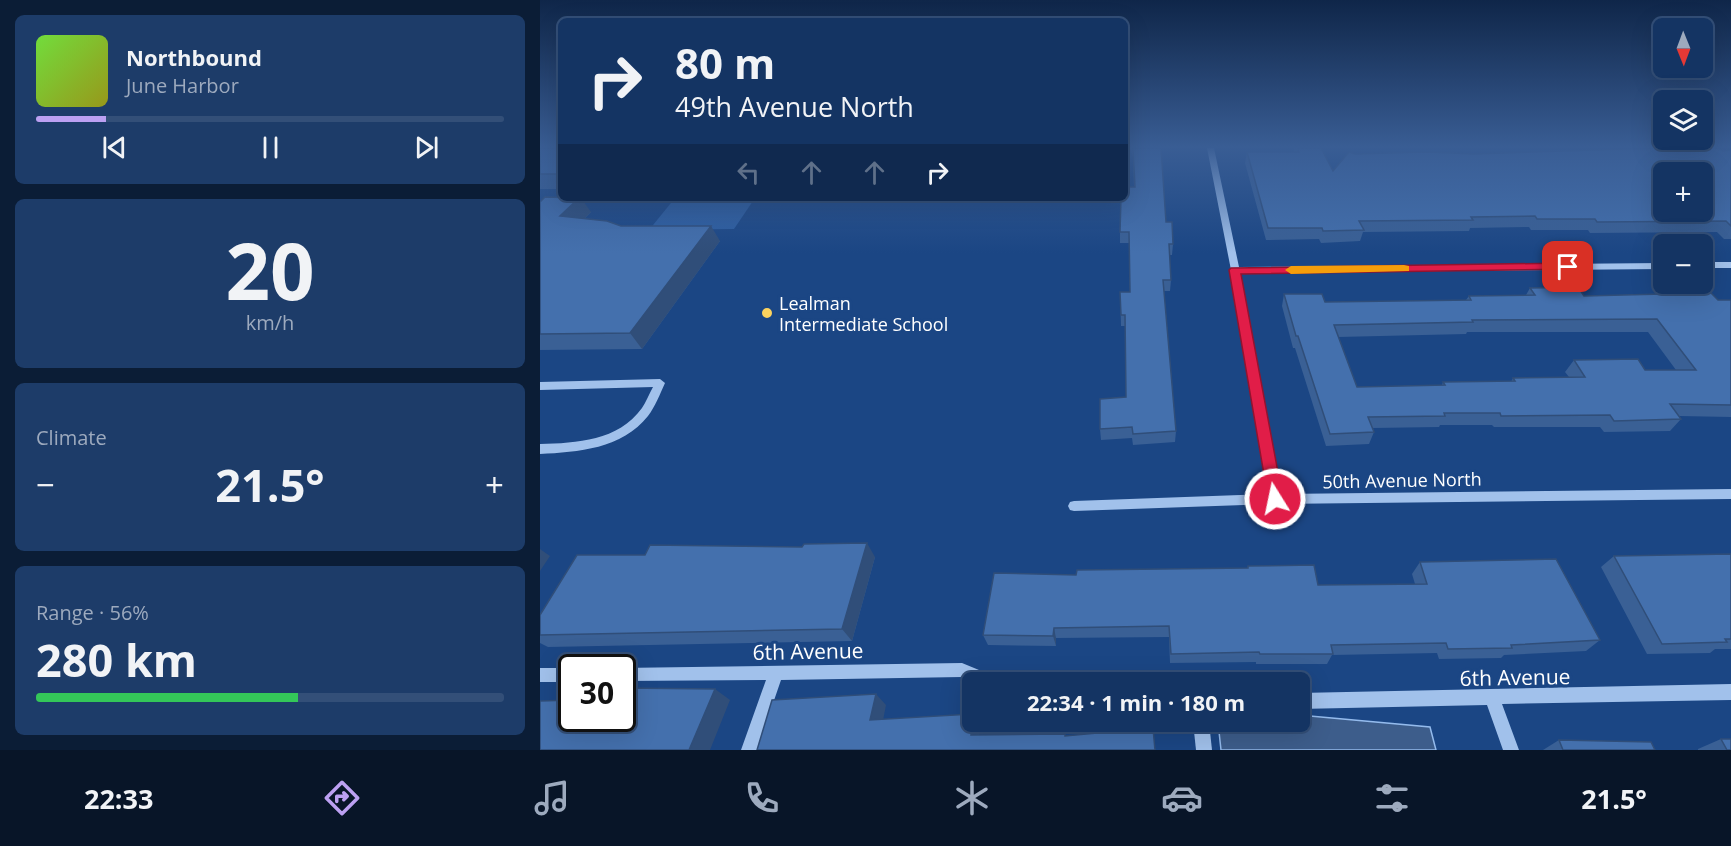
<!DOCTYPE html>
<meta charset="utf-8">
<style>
:root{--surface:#143463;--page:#1d3c69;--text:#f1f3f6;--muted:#9daabe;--line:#334f78;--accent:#bca0f2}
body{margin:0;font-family:"Open Sans",sans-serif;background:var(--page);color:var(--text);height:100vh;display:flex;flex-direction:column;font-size:22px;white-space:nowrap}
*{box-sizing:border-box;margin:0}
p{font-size:20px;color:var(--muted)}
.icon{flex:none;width:33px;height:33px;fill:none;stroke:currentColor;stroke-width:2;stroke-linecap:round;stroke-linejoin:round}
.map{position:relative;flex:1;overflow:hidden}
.details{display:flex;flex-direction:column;gap:15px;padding:15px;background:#0b1d36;width:540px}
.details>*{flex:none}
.top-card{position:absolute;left:18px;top:18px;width:570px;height:183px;border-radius:9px;box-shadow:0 6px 24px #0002,0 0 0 2px var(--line);background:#143463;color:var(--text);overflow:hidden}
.needle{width:39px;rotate:179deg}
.controls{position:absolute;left:1113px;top:18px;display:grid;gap:12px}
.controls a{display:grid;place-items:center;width:60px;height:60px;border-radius:9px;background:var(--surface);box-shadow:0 6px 24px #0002,0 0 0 2px var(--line);font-size:30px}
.speed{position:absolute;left:18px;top:654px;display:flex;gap:12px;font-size:30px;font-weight:700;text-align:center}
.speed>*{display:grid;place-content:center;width:78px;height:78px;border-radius:50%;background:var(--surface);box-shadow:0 6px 24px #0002,0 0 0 2px var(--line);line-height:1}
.speed .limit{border:3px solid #111;border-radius:9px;background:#fff;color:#111}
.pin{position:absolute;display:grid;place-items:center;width:51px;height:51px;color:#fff;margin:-26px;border-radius:12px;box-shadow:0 3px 9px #0006}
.me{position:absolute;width:66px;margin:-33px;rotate:350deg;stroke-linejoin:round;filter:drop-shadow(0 0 4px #0008)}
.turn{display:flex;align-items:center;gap:21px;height:126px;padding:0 18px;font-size:27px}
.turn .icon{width:78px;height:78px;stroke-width:2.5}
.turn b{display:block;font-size:42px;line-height:51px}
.lanes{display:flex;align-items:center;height:57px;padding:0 18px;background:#0003;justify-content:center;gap:30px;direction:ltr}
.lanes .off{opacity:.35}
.big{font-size:45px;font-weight:700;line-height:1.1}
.details .card{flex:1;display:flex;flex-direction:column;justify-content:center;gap:9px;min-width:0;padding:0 21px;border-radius:9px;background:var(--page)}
.details .dial{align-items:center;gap:0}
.dial b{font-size:78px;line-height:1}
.song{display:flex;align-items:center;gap:18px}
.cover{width:72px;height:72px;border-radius:9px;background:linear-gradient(135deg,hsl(100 70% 55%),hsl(60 70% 35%))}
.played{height:6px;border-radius:3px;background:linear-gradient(90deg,var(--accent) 15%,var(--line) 15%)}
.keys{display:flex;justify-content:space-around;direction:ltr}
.heat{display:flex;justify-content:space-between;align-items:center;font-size:33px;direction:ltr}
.charge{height:9px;border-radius:4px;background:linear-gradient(90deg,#34c759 56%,var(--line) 0)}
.trip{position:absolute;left:422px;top:672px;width:348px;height:60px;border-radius:9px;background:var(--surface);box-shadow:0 6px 24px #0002,0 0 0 2px var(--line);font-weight:700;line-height:60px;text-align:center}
.dock{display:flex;height:96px;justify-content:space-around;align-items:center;background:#081528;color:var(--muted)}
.dock .icon{width:42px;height:42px}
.dock .active{color:var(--accent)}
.dock b{font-size:27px;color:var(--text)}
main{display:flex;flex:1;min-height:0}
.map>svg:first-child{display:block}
.green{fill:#2e5fa2}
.water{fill:#3d5d8b;stroke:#94bbed;stroke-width:1.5}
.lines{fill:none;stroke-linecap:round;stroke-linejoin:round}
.minor{fill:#a1c1eb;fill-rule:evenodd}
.wall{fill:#3a6095;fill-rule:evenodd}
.shaded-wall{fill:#304e79}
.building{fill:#4470ad;stroke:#304e79;stroke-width:1.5;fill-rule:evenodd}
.route{fill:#e11d48;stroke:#92132f;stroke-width:1.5}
.slow{fill:#f59e0b}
.poi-dot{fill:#fcd35e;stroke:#1b4684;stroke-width:2}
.labels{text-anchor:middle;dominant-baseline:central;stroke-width:6;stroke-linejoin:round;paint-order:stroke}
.poi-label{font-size:18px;fill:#fff;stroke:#1b4684;text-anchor:start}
.street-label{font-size:18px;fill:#fff;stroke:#1b4684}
.near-street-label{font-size:21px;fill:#fff;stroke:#1b4684}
</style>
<main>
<section class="details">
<div class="card">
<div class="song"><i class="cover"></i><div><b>Northbound</b><p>June Harbor</p></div></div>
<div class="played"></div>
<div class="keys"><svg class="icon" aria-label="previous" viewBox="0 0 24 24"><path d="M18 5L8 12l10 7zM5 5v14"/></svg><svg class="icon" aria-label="pause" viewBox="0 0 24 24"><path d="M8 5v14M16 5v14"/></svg><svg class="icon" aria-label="next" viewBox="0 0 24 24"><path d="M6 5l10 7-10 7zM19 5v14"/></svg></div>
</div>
<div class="card dial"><b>20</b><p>km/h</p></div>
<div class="card"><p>Climate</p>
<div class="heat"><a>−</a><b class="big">21.5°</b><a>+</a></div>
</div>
<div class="card"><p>Range · 56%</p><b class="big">280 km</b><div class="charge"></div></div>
</section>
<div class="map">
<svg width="1191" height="750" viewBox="0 0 1191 750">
<rect width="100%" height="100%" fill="#1b4684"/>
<!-- green -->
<path class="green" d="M135,198H215L194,229L109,230Z"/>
<!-- water -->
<path class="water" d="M759,715L890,727L896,750H681L678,722H759Z"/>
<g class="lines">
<!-- minor -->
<g class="minor">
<path d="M667,148H674L699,267L1124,263V269L700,273L740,494L1191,489V499L735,504L534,511L530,510L528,506L530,502L534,501L728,494L691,270Z"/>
<rect x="1162" y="262" width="29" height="6"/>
<path d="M120,379L125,383C120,394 115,407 108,416C82,449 38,452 0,454V444C37,443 78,441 102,408C106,402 109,394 113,387L0,390V382Z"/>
<path d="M422,663L456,677L458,682H434L422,677L241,680L217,750H201L226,680L82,681V668H80Z"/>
<rect x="0" y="668" width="32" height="14"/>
<path d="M1191,684V700L962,704L979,750H963L947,705L759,709V693Z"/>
<path d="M653,722H669L672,750H656Z"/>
</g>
</g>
<!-- wall -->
<g class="wall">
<rect x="0" y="148" width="21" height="41"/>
<path d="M585,148H621L626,222L633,244L632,255H629L631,280L630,291H624L636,431L635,442L593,445L592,438L561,440L560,429L586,397L585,326H581L580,292H590L589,243H580V232L594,187L593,157L591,150H585Z"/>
<path d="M754,148H781L793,171L815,154H934L1191,150V239H1184L1177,232L1050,233L1048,230H991L989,227L930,228L929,231L823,232L820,241L781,243L779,239L726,240L705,163L707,152H754Z"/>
<path d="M0,202L51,212L44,219L81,226L180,241L102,349L0,350Z"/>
<path d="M990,288L1044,296L1115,294L1118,290L1178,300H1191V417L1139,416L1141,419L1130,431L1064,432L1060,427H954L952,425H900L899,427L833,428L834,432L829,444L786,446L755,348H753L742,306L744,294L785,302L926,300L929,296L986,295ZM927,332H1108L1136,370H1105L1034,360L1025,372L1029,377L973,378L971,382H903L902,385L817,387L798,337L926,334Z"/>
<path d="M1191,554V649H1175L1170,653L1107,654L1061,567L1074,556Z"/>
<path d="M335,557L312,641L8,647L0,643V615Z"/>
<path d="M880,562L1060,640L1046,651L964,655L961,658L899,659L897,653L792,655L787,664H716V662L630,663L629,637L516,638V646L448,645L443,635L536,575L707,568L708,566L778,585L875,584L872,574Z"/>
<path d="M1181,739L1191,750H1158V749Z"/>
<path d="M1019,740L1115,750H1003Z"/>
</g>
<!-- shaded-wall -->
<g class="shaded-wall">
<path d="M39,198H41L51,212L31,232L20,216Z"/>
<path d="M171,226L180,241L102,349L90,333Z"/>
<path d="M327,543L335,557L312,641L302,629Z"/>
<path d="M0,549L10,556L0,571Z"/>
<path d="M514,628L516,638V646L513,636Z"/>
<path d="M175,689L190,700L170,750H149Z"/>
<path d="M336,694L346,705L341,731L330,720Z"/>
<path d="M433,722H438L440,725L438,746L431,735Z"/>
</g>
<!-- building -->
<g class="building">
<rect x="0" y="148" width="21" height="26"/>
<path d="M593,148H621L626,222H632L633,244H629L631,280H623L636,431L593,434L592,427L560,429V399L586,397L585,315H581L580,292H590L589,232H580L581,198H585V187H595Z"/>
<path d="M758,148H781L793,171L809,152L815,154L887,152L934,154L1087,149L1179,148L1183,151L1191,150V226L1186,221L1057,222L1055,219H997L995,216L931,217L933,220L819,221L824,230L783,231L782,228H728L707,152H759ZM1124,172H1162V212H1124Z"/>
<path d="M5,197L39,198L20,216L67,221L81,226H171L90,333L0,334V202Z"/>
<path d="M1038,287L1044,296L1122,294L1118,290L1167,289L1178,300H1191V405L1130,404L1141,419L1074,421L1070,415L961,416L960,413H904L905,416L828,417L834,432L790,434L758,336H756L744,294H782L785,302L931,300L929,296L995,295L990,288ZM1117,319L1156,370H1105L1098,359L1034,360L1045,377L973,378L975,381L903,382L905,385L817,387L794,325L933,322L932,320Z"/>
<path d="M327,543L302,629L0,635V615L37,555H105L110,545L262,547L264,544Z"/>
<path d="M1191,554V639H1185L1187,642L1122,644L1074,556Z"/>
<path d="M1016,559L1060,640L971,645L972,648L908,649L906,643L791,645L793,654H720L719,652L631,654L629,626L514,628L513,636L443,635L454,573L536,575L537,570L708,568V566L774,565L778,585L887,584L880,562Z"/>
<path d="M82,688L175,689L149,750H0V701L32,700V718H82Z"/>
<path d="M336,694L330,720L432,714V722H433L431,735L525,734V736L613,728L615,750H217L232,700Z"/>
<path d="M1181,739H1191V750H1187Z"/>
<path d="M1019,740L1111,742L1115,750H1023Z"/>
</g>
<!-- sky -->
<linearGradient id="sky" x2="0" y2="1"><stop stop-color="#0f2649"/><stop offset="0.58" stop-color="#395d94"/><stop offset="1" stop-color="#395d94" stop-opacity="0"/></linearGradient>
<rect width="1191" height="253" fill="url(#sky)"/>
<!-- route -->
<path class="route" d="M1028,263L1032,264V269L701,274L743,499L741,504L735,506L729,504L689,270L691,268Z"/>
<!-- slow -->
<path class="slow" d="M864,265L869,266V271L751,274L745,270L751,266Z"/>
<!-- markers -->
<circle class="poi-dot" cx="227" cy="313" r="6"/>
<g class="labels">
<!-- poi labels -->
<g class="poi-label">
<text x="239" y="303">Lealman<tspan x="239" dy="21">Intermediate School</tspan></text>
</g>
<!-- street labels -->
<g class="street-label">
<text transform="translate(862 480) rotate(-1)">50th Avenue North</text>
</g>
<!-- near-street labels -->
<g class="near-street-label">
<text transform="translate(268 651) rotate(-1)">6th Avenue</text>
<text transform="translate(975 677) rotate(-1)">6th Avenue</text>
</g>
</g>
</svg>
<div class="controls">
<a><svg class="needle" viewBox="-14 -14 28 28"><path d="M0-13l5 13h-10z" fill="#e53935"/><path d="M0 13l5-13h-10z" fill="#9daabe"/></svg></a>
<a><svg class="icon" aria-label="layers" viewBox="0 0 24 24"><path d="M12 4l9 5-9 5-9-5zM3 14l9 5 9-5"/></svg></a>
<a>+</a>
<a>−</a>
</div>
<div class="speed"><div class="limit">30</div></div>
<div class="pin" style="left:1028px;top:267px;background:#d93025"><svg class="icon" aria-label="arrive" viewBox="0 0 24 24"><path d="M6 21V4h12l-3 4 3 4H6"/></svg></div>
<svg class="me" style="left:735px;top:499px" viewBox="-20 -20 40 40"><circle r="17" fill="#e11d48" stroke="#fff" stroke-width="3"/><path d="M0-11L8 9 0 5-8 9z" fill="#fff"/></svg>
<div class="trip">22:34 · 1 min · 180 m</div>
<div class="top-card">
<div class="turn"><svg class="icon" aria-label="right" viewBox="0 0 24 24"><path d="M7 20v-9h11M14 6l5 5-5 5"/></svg><div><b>80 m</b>49th Avenue North</div></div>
<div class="lanes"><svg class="icon off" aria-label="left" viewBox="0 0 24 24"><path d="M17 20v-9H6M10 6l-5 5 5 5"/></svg><svg class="icon off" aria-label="ahead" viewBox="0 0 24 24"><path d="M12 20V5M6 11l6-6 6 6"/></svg><svg class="icon off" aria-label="ahead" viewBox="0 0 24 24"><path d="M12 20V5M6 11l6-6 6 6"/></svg><svg class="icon" aria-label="right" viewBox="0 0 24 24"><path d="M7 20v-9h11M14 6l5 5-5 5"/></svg></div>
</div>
</div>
</main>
<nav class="dock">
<b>22:33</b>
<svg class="icon active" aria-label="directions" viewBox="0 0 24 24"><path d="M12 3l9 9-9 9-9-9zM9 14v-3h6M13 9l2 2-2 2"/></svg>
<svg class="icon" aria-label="music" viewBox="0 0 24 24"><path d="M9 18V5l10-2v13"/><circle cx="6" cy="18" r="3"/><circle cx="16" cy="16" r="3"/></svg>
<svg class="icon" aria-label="phone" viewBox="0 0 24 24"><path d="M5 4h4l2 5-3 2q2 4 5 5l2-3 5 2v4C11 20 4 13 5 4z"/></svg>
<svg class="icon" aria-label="climate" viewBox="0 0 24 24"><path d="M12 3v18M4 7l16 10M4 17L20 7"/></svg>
<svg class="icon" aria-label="car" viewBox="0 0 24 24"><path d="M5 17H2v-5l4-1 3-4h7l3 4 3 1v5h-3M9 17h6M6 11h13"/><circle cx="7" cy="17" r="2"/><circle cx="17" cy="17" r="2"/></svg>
<svg class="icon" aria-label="filters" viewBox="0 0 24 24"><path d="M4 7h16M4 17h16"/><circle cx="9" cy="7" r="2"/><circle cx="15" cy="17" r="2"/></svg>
<b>21.5°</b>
</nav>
